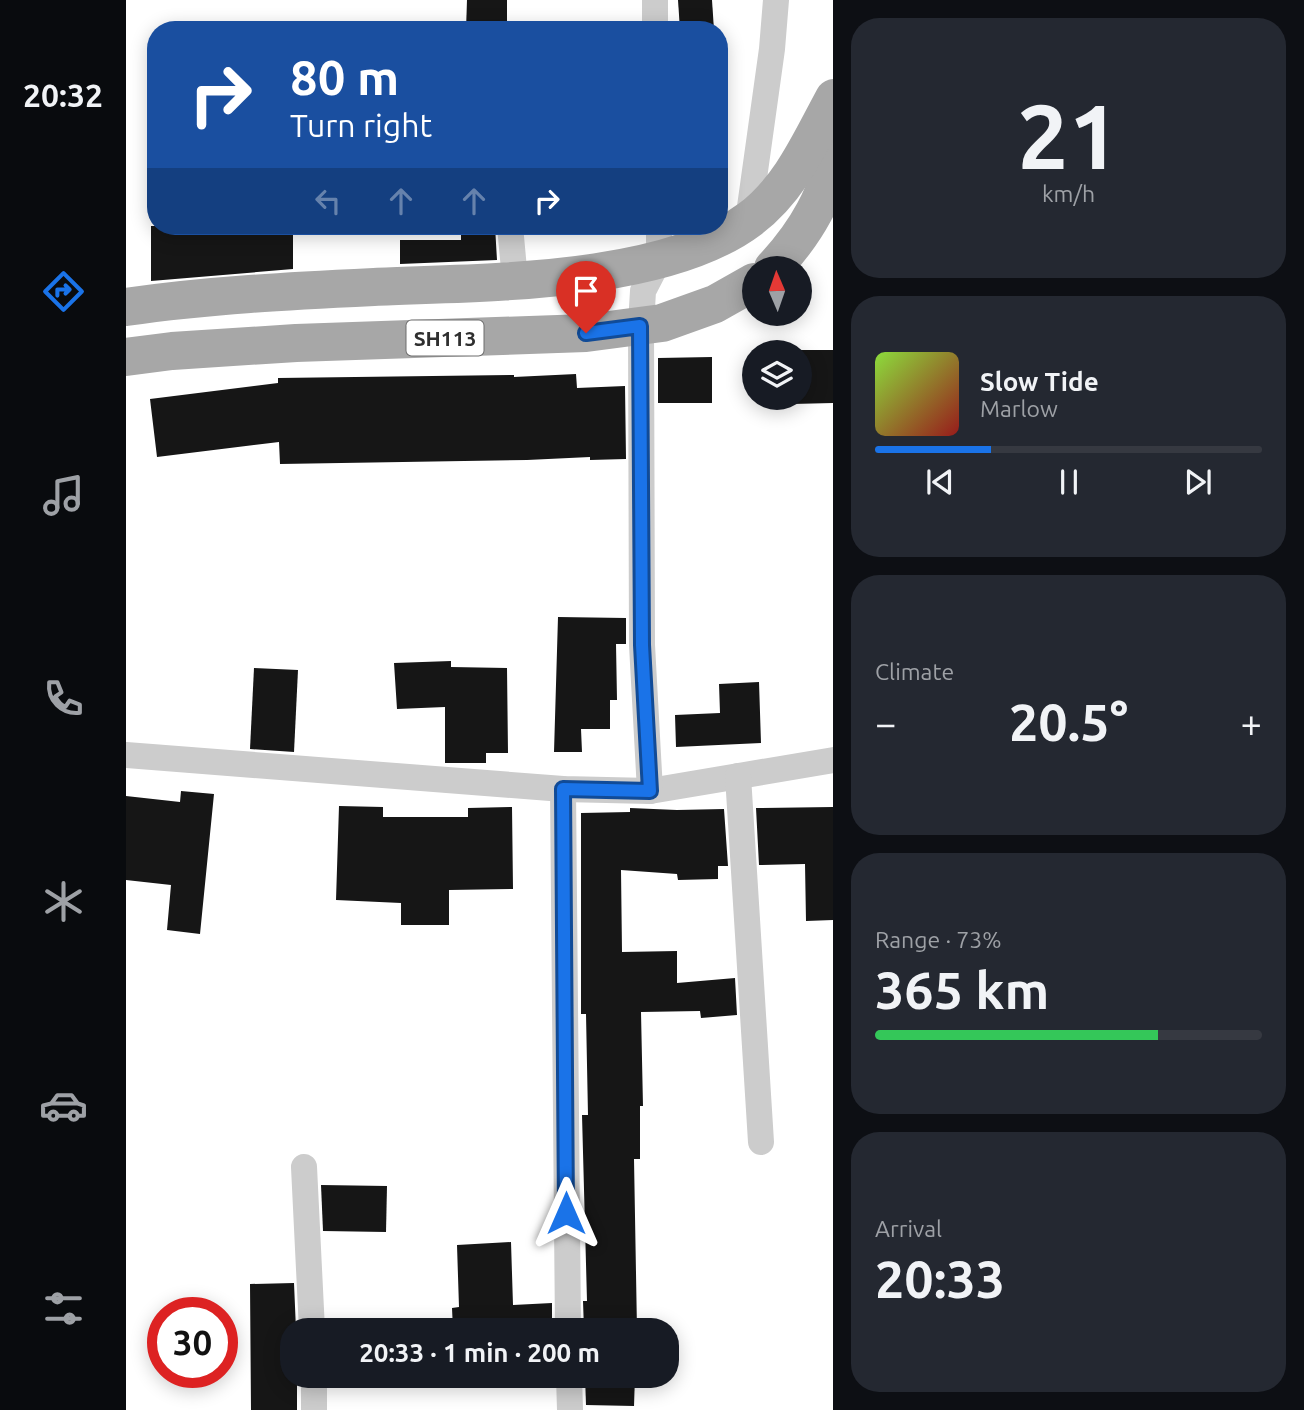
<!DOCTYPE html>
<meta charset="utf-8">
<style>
:root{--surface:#171b24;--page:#242831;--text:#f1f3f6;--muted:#9ea1a6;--line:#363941;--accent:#1a73e8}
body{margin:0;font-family:Ubuntu,sans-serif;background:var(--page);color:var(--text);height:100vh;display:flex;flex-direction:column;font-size:26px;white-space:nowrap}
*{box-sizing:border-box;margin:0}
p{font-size:23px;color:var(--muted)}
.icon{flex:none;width:38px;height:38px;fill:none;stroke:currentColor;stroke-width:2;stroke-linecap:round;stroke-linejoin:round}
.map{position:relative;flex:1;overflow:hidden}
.panel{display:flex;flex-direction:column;gap:18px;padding:18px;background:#0d0f14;width:471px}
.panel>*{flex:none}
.top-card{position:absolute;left:21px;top:21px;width:581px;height:214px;border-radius:28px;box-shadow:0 4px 18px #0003;background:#1a4fa0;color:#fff;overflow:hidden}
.needle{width:46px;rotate:358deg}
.fabs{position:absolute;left:616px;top:256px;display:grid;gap:14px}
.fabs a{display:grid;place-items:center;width:70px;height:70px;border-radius:50%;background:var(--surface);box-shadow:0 4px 18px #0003;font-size:35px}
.speed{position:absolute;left:21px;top:1297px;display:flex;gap:14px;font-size:35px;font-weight:700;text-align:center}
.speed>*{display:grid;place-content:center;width:91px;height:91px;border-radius:50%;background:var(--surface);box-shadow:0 4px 18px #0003;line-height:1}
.speed .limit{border:10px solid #d22;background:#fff;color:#111}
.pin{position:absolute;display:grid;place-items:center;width:60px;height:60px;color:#fff;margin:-72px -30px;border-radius:50% 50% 50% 0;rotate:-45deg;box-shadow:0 0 7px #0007}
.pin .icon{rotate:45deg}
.me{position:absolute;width:77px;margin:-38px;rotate:0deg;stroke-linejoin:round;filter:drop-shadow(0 0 5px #0008)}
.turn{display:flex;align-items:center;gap:24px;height:147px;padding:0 28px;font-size:32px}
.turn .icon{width:91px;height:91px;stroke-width:2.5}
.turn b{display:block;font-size:49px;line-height:60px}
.lanes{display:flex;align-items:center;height:66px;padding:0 28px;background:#0003;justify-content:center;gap:35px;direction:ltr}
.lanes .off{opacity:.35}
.big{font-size:52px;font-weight:700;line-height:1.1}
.panel .tile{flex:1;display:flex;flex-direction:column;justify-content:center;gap:10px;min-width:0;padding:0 24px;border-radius:28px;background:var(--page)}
.panel .dial{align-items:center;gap:0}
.dial b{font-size:91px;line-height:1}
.song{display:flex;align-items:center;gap:21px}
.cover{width:84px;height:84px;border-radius:10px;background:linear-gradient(135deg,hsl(90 70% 55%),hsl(0 70% 35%))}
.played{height:7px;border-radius:4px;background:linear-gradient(90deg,var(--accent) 30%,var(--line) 30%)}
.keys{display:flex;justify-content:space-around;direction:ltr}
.heat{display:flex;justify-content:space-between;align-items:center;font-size:38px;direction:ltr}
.charge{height:10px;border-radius:5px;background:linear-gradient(90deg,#34c759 73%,var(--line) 0)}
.trip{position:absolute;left:154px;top:1318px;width:399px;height:70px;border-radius:28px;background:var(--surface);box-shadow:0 4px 18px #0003;font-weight:700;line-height:70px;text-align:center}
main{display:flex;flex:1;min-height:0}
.menu{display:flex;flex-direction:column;width:126px;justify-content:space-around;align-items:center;background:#090b0e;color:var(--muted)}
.menu .icon{width:49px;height:49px}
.menu .selected{color:var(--accent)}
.menu b{font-size:32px;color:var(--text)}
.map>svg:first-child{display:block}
.building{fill:#161616}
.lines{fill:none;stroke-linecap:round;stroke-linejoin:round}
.minor{stroke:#ccc;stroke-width:26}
.primary{stroke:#a7a7a7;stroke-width:38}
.route-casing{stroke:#114b97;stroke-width:18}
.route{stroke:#1a73e8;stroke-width:12}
.labels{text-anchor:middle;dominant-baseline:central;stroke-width:7;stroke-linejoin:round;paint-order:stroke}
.shield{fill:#fff;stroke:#6d6d6d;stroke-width:2}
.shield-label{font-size:21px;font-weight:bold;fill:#2f2f2f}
</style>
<main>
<nav class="menu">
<b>20:32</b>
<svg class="icon selected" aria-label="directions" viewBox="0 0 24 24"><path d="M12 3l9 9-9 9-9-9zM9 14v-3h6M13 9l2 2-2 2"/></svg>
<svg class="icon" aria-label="music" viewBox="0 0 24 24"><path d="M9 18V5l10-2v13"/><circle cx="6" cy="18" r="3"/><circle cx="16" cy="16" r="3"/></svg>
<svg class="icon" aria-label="phone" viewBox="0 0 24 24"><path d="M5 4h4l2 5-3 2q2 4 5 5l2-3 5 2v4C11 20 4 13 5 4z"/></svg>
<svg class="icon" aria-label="climate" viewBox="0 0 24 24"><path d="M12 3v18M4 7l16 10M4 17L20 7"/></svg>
<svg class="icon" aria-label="car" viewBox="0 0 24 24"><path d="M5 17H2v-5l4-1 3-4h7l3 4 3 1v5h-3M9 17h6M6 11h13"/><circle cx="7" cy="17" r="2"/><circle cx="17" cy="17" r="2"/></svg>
<svg class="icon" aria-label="filters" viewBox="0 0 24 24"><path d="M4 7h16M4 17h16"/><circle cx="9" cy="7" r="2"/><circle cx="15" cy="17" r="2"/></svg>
</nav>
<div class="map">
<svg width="708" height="1410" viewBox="0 0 708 1410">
<rect width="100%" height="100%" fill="#fff"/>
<!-- building -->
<g class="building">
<path d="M341,0H381V30H340Z"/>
<path d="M552,0H586L588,30H554Z"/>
<path d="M25,226H167V269L25,281Z"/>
<path d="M335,226H369L371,260L274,264V240H335Z"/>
<path d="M666,350H707V403L666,404V397H674V352Z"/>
<path d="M586,357V403H532V358Z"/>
<path d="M450,374L451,388L499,386L500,459L464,460V457L401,460L154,464L153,442L31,457L24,399L152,383V378L388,375V377Z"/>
<path d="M432,617L500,618V644H490L491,700H484V729H455L456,752H428Z"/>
<path d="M325,661V667L381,668L382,753H360V763H319V707L271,709L268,663Z"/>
<path d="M128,668L172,670L168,752L124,749Z"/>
<path d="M633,682L635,743L550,747L549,715L594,713L593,684Z"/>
<path d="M55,791L88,794L74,934L41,930L45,885L0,880V796L54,802Z"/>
<path d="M213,806L257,807V817H342V808L386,807L387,889L323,890V925H275V903L210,900Z"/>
<path d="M707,807V920L680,921L679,864L633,865L630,808Z"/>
<path d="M504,808L551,810L598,809L602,866H592V879L552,880L551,874L495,870L496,952L551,951V983L609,978L611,1015L575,1018L574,1011L515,1012L517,1106H514V1159H508L511,1330H458L457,1301H461L456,1115H462L460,1014H455V813L504,812Z"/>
<path d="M195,1185L261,1186L260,1232L197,1231Z"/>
<path d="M385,1242L387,1305L426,1303V1330H327L326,1308L333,1307L331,1245Z"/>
<path d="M168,1283L170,1330H166V1376H171V1410H125L124,1284Z"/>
<path d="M459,1376H509L508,1406L460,1405Z"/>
</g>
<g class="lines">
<!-- minor -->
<g class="minor">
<path d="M529,0V30"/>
<path d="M622,221L646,49L650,0"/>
<path d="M384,226L389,280"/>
<path d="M0,755L437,789L524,791L708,760"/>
<path d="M612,776L635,1142"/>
<path d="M437,789L442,1330"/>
<path d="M524,791L516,645L515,325L517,291L533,260V226"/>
<path d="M178,1167L186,1330"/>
<path d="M188,1376V1410"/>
<path d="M443,1376L444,1410"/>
</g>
<!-- primary -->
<g class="primary">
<path d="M647,268C678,235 706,191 708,146"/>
<path d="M0,307C82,295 165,291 248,287C355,282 537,285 624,219C665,188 684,142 708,98"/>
<path d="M0,357L46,351L170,343L460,333L536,323L589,304L628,282"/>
</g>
</g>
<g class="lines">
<defs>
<path id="route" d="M440,1213L437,789L524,791L516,645L514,326L460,333"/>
</defs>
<!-- route casing -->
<use href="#route" class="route-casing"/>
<!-- route -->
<use href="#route" class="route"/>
</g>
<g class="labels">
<!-- shield labels -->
<rect class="shield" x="280.5" y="320.5" width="77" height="35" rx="5"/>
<g class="shield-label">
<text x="319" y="338">SH113</text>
</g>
</g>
</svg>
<div class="fabs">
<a><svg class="needle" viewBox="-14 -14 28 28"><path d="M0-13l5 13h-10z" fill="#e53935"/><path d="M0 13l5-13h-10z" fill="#9ea1a6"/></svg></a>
<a><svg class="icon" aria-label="layers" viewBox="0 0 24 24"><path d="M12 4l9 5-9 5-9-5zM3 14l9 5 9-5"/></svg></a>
</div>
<div class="speed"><div class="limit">30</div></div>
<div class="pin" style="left:460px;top:333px;background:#d93025"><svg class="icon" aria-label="arrive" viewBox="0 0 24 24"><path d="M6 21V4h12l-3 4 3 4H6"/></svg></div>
<svg class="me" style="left:440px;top:1213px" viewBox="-20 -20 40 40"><path d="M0-17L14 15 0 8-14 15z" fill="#1a73e8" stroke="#fff" stroke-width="4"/></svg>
<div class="trip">20:33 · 1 min · 200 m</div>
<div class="top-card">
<div class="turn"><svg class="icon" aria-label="right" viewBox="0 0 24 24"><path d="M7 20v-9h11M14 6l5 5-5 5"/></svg><div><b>80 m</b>Turn right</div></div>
<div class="lanes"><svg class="icon off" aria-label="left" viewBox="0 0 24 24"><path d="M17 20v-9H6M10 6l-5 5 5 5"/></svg><svg class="icon off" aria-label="ahead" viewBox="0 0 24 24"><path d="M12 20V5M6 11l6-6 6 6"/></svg><svg class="icon off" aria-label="ahead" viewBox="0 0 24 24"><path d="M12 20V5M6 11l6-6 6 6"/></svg><svg class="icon" aria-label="right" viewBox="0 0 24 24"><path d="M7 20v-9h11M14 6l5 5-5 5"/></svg></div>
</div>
</div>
<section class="panel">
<div class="tile dial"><b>21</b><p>km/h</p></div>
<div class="tile">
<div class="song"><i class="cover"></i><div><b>Slow Tide</b><p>Marlow</p></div></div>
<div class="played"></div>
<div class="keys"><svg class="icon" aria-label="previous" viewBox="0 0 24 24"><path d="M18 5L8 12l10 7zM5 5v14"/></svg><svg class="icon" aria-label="pause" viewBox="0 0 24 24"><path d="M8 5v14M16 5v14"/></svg><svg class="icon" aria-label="next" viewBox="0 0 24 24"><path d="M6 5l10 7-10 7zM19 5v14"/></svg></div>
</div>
<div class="tile"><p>Climate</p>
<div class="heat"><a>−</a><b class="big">20.5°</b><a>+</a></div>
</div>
<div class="tile"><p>Range · 73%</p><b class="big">365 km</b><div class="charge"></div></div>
<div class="tile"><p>Arrival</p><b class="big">20:33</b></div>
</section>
</main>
